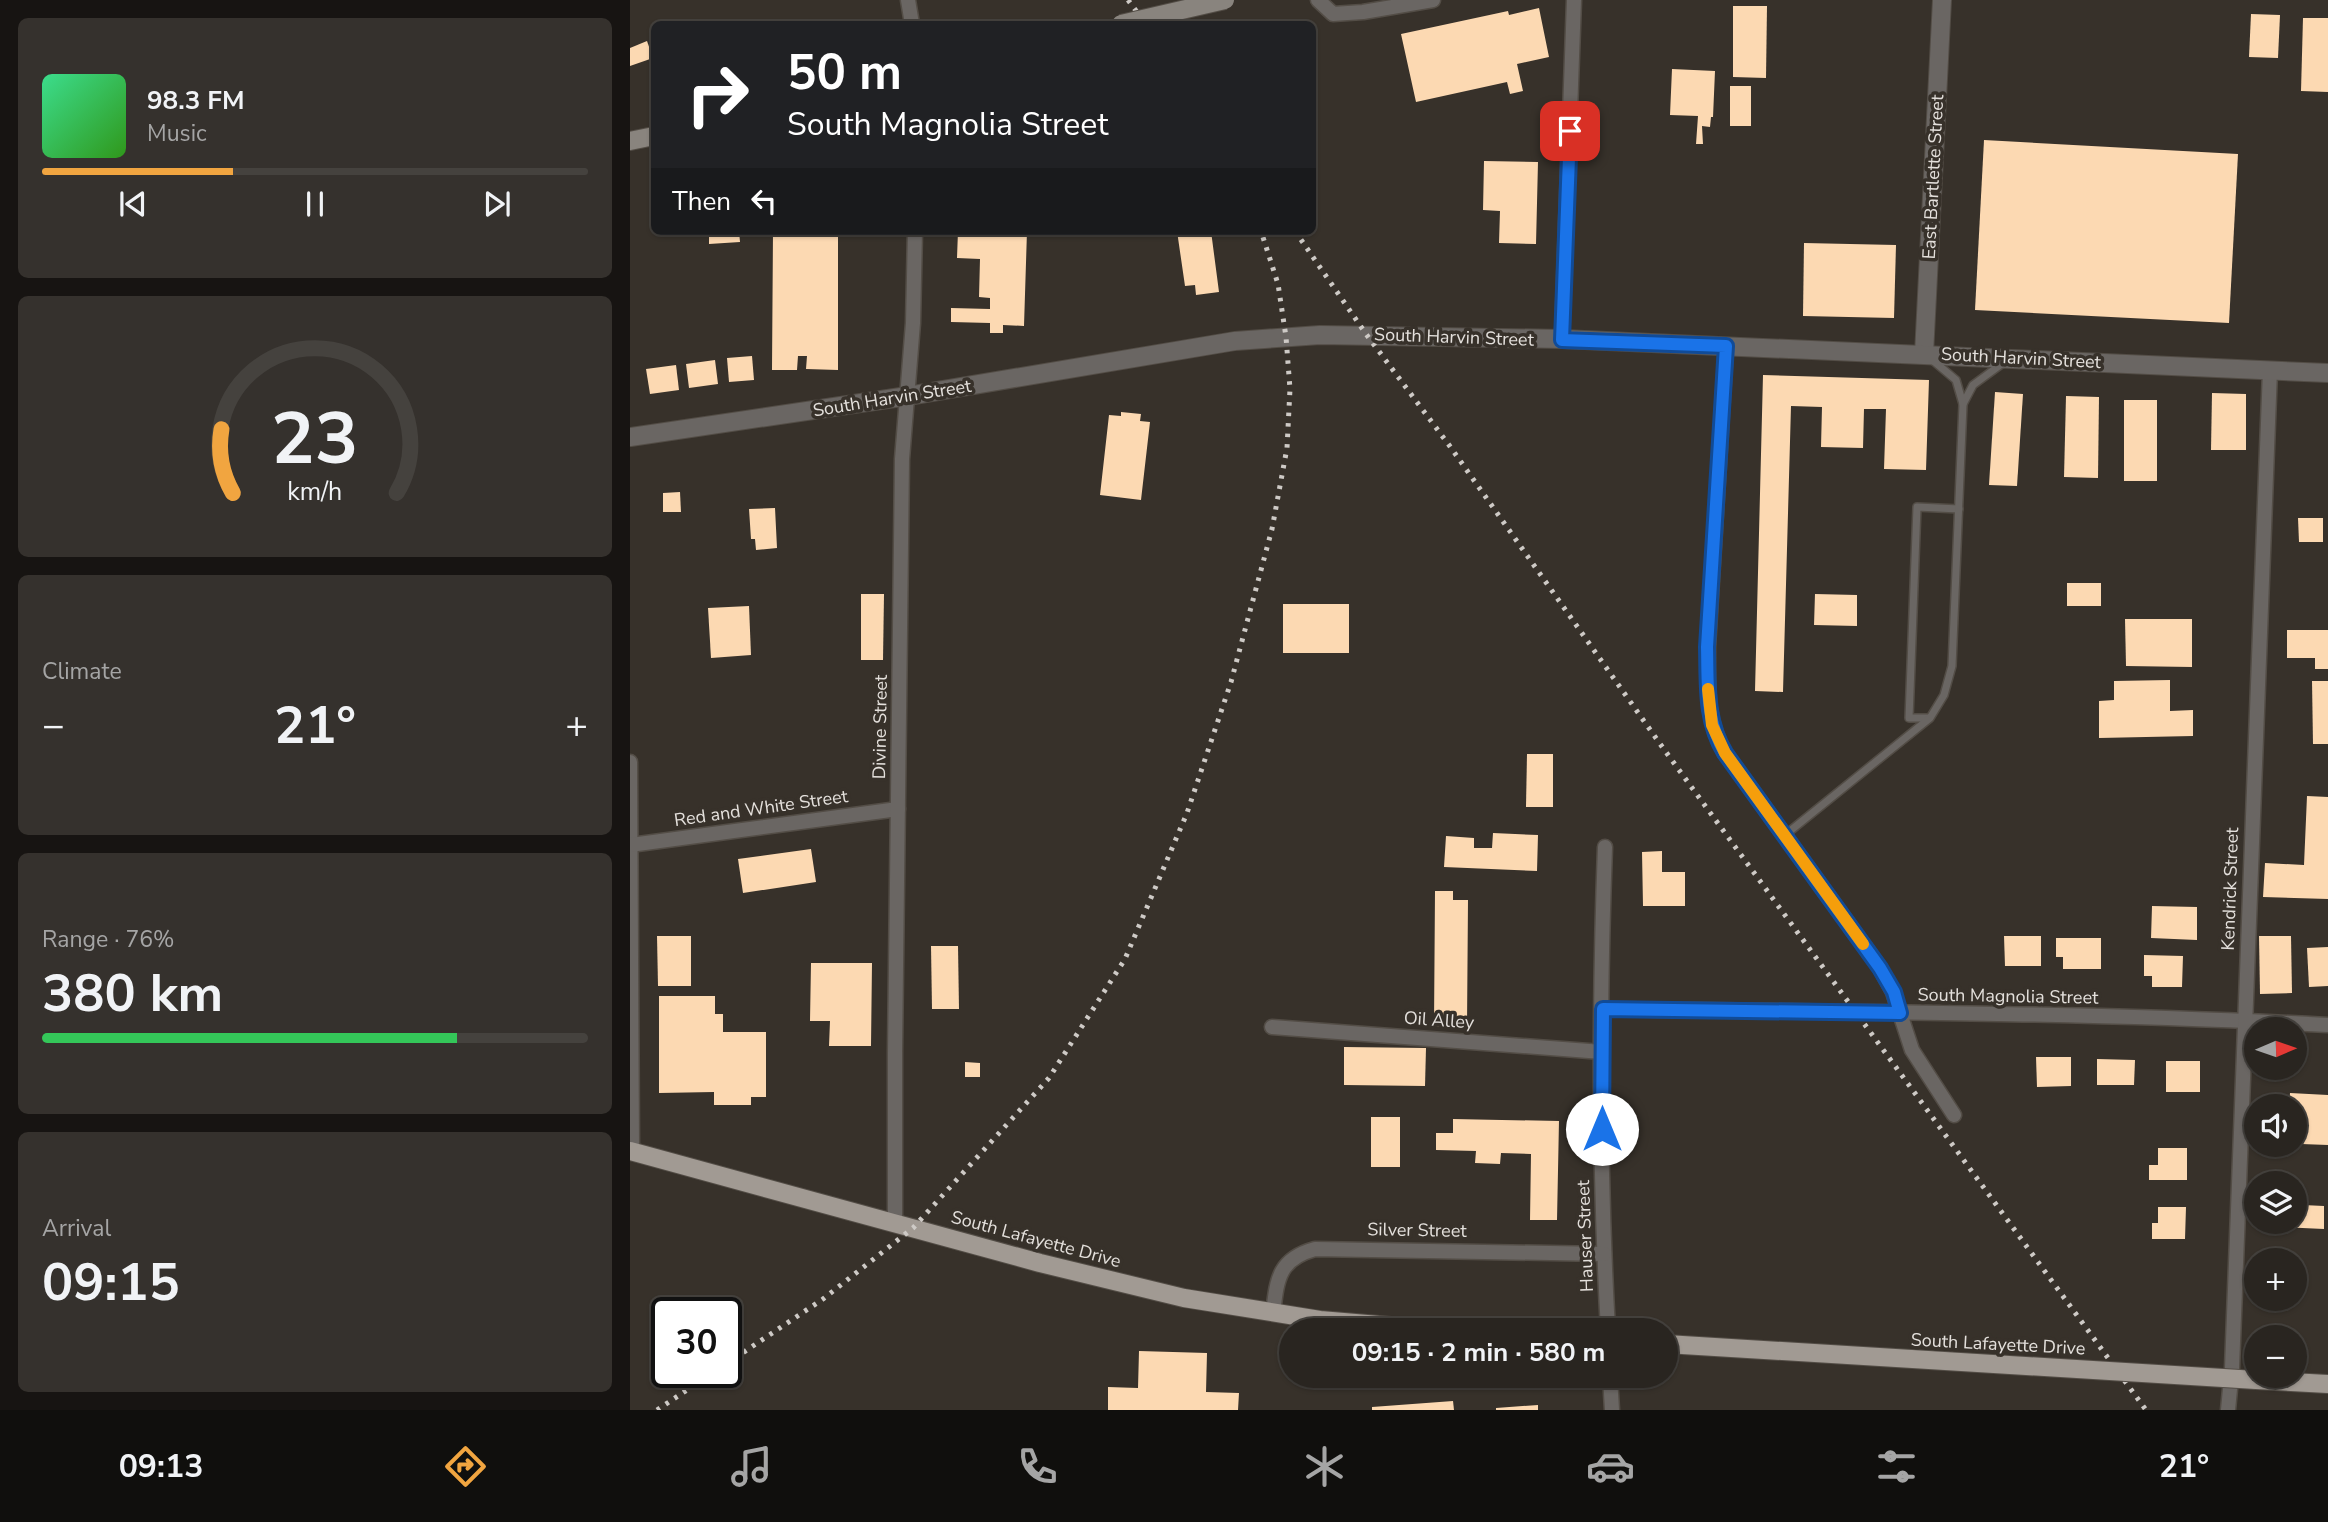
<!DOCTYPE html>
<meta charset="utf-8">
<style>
:root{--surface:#292520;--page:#35312d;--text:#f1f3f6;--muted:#a5a5a5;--line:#45423e;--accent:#f1a540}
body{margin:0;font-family:"Nunito Sans",sans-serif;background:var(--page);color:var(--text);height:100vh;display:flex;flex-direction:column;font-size:26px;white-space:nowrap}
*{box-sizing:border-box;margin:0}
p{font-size:23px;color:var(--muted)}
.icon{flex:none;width:38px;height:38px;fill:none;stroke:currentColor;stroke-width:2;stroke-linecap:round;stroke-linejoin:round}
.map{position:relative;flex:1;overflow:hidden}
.sheet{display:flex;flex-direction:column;gap:18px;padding:18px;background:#171412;width:630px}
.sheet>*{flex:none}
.banner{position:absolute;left:21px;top:21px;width:665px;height:214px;border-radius:10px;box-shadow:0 2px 5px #0004,0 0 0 2px var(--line);background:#202124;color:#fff;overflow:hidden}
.needle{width:46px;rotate:88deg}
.buttons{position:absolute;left:1614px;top:1017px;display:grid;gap:14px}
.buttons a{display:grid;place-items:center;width:63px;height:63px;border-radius:50%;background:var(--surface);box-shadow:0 2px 5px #0004,0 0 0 2px var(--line);font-size:35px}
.speed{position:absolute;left:21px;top:1297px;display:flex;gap:14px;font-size:35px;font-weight:700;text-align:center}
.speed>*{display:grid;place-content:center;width:91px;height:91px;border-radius:50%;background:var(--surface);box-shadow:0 2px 5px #0004,0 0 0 2px var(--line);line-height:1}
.speed .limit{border:4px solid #111;border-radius:10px;background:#fff;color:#111}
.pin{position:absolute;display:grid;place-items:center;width:60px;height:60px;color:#fff;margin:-30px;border-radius:14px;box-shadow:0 4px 10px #0006}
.me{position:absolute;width:77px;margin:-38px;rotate:0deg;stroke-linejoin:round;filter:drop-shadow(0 0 5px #0008)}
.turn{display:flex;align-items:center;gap:24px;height:147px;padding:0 21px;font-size:32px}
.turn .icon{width:91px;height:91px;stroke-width:2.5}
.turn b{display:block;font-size:49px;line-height:60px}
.then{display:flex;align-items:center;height:66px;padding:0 21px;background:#0003;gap:14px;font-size:26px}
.big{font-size:52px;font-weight:700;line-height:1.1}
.sheet .widget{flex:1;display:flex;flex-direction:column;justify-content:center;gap:10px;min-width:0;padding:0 24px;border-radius:10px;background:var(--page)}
.sheet .dial{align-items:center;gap:0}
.dial svg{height:182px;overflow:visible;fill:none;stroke:var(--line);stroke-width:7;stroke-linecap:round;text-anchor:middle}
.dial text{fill:var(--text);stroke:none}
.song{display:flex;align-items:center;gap:21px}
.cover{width:84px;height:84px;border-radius:10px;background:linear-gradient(135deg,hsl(150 70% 55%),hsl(110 70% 35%))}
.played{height:7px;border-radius:4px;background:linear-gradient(90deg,var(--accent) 35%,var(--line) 35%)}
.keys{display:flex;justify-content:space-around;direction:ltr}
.heat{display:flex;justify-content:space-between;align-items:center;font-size:38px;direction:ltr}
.charge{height:10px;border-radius:5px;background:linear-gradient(90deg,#34c759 76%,var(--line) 0)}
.trip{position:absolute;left:649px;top:1318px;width:399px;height:70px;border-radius:35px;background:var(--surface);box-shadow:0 2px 5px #0004,0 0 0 2px var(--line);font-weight:700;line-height:70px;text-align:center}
.dock{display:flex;height:112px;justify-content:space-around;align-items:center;background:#100f0d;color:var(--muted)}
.dock .icon{width:49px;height:49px}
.dock .selected{color:var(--accent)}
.dock b{font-size:32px;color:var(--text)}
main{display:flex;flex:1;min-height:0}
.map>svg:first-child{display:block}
.building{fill:#fcd9b2}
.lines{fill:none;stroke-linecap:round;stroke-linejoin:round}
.service-casing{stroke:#534d46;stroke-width:10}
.minor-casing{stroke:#534d46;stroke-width:17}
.tertiary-casing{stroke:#534d46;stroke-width:20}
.secondary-casing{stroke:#534d46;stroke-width:20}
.primary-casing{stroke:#534d46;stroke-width:20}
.service{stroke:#6a6663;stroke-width:7}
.minor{stroke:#6a6663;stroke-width:14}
.tertiary{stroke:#6a6663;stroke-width:18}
.secondary{stroke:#89847e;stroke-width:18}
.primary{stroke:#a19a93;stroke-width:18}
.rail{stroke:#cecac6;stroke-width:5;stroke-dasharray:3.5 7;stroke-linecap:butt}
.secondary-bridge-casing{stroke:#534d46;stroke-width:20;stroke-linecap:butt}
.primary-bridge-casing{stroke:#534d46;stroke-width:20;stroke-linecap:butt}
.secondary-bridge{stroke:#89847e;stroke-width:18}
.primary-bridge{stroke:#a19a93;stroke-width:18}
.route-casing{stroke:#114b97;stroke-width:18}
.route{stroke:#1a73e8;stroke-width:12}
.slow{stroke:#f59e0b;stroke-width:12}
.labels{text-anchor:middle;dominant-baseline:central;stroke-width:7;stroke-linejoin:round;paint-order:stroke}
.street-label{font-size:18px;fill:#e4e0dc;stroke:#37312a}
</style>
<main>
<section class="sheet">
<div class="widget">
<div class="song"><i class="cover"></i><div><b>98.3 FM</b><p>Music</p></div></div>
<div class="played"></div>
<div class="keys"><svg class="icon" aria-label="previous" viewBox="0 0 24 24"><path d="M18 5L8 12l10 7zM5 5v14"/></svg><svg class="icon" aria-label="pause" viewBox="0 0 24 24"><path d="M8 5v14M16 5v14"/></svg><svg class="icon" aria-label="next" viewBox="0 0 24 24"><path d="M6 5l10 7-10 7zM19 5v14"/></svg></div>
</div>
<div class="widget dial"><svg viewBox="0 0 100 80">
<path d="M14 69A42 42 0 1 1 86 69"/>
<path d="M14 69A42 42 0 0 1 9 41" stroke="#f1a540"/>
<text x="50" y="56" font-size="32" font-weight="700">23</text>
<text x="50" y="72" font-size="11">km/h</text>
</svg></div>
<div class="widget"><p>Climate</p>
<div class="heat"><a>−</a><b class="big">21°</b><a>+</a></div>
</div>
<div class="widget"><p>Range · 76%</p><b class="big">380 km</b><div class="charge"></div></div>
<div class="widget"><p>Arrival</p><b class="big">09:15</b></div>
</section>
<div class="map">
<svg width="1698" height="1410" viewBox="0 0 1698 1410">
<rect width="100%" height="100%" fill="#37312a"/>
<!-- building -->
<g class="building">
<path d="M1103,6H1137L1136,78L1103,77Z"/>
<path d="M909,8L919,57L887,64L893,91L880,94L877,82L786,102L771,34L878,11L879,15Z"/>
<path d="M1621,14L1650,15L1648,58L1619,57Z"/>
<path d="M1673,18H1698V92L1671,91Z"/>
<path d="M17,41L23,58L0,66V48Z"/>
<path d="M1042,69L1085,71L1083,117H1081L1080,127L1072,126L1073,144H1066L1068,116L1040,115Z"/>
<rect x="1100" y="86" width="21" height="40"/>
<path d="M1354,140L1608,154L1599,323L1345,310Z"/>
<path d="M854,161L908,162L906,244L869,243L870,211L853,210Z"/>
<path d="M79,231H109L110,242L79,244Z"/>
<path d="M143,231H208V370L176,369L177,356H168L167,370H142Z"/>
<path d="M328,231H397L394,326L373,325V333H360V323L321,322V308L360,309V298L349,297L350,259L327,258Z"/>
<path d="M547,231H581L589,292L566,295L565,285L555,286Z"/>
<path d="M1174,243L1266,245L1264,318L1173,316Z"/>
<path d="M122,356L124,380L99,382L97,358Z"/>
<path d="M85,360L88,384L59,388L56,364Z"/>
<path d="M46,365L49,390L20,394L16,369Z"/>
<path d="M1133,375L1299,380L1296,470L1254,469L1256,409H1234L1233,448L1191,447L1192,407L1161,406L1153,692L1125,691Z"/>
<path d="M1365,392L1393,394L1387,486L1359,485Z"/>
<path d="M1582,393L1616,394V450H1581Z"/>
<path d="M1436,396L1469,397L1468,478L1434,477Z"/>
<rect x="1494" y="400" width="33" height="81"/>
<path d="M491,412L511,414L510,421L520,422L511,500L470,495L479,415L491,416Z"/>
<path d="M50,492L51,512H33V493Z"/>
<path d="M145,508L147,548L126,550L125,539H121L119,509Z"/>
<path d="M1668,518H1693V542H1669Z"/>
<rect x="1437" y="583" width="34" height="23"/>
<path d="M231,594H254L253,660H231Z"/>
<path d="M1185,594L1227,595V626L1184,625Z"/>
<rect x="653" y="604" width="66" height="49"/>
<path d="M119,606L121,655L81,658L78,608Z"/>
<path d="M1495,619H1562V667L1496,666Z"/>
<path d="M1657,630H1698V669H1685V658H1657Z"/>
<path d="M1540,680V711L1563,710V736L1469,738V701L1484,700V681Z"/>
<path d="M1682,681H1698V744H1683Z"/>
<path d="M897,754H923V807H896Z"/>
<path d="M1677,796L1698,797V899L1633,897L1635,863L1674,865Z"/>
<path d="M863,833L908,835L907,871L814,867L816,836L844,838V848H862Z"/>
<path d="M181,849L186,882L113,893L108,859Z"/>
<path d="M1032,851V872H1055V906H1013L1012,852Z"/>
<path d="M805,891H823V900H838L837,1027L804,1026Z"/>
<path d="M1522,906L1567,907V940L1521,938Z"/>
<path d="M27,936H61V986H28Z"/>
<path d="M1374,936H1411V966H1375Z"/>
<path d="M1629,936H1661L1662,993L1630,994Z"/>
<path d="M1426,938H1471V969H1433V957H1426Z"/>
<path d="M301,946H328L329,1009H302Z"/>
<path d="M1698,947V986L1679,987L1677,948Z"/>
<path d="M1514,955L1553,956L1552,987H1522V976H1514Z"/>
<path d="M181,963H242L241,1046H199L200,1021H180Z"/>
<path d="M29,996H85V1014H93V1032H136V1097H121V1105H84V1092L29,1093Z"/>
<path d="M714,1047L796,1048L795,1086L714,1085Z"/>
<path d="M1406,1057H1441V1086L1407,1087Z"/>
<path d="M1467,1059L1505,1060L1504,1085H1467Z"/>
<rect x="1536" y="1061" width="34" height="31"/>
<path d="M335,1062L350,1063V1077H335Z"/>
<path d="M1660,1093L1698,1095V1145L1671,1144V1135H1664V1106H1659Z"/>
<rect x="741" y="1117" width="29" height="50"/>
<path d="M823,1119L929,1121L927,1220H900L901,1154L871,1153L870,1164L845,1163L846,1151L806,1150V1133H823Z"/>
<path d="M1528,1148H1557V1180H1519V1165H1528Z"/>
<path d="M1664,1194H1673V1205L1694,1206V1229L1627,1226V1222H1664Z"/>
<path d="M1528,1207H1556L1555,1239H1522V1223H1528Z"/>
<path d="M509,1351L577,1353L576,1392L609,1393L608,1410H478V1387L508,1388Z"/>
<path d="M823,1401L824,1410H742V1407Z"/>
<path d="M908,1405V1410H866V1408Z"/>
</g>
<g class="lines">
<defs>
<g id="service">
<path d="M1333,404L1343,385L1373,363"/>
<path d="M1299,718H1279L1287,507L1329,509"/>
<path d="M1155,835L1300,718L1314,695L1322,666L1333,404L1326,380L1300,358"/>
</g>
<g id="minor">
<path d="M278,0L282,24"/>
<path d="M688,0L703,14L733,12L803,0"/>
<path d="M932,339L944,0"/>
<path d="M1096,346L1078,647C1078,684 1075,720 1095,753L1250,968L1263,992L1282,1050L1324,1115"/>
<path d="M0,762L2,1151"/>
<path d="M0,845L268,809"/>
<path d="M975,847C969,1008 969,1170 978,1330"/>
<path d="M973,1009C1214,1012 1457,1012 1698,1025"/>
<path d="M642,1027L972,1052"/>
<path d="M265,1223V1052L272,459L283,323L285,231"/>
<path d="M643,1313C647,1280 648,1259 685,1249L974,1254"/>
<path d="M980,1376L982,1410"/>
<path d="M1598,1410L1602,1368L1640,370"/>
</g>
<g id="tertiary">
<path d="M1294,354L1312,0"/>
<path d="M0,437L278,396L605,341L690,335L932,339L1698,373"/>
</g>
<path id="secondary" d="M0,141L24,136"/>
<g id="primary">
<path d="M0,1151L410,1263L554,1298L690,1320L808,1330"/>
<path d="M1626,1380L1698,1384"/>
</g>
</defs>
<!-- service casing -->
<use href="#service" class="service-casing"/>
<!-- minor casing -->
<use href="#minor" class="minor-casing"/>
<!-- tertiary casing -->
<use href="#tertiary" class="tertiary-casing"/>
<!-- secondary casing -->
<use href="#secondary" class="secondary-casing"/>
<!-- primary casing -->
<use href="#primary" class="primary-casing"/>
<!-- service -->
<use href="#service" class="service"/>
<!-- minor -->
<use href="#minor" class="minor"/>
<!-- tertiary -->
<use href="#tertiary" class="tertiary"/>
<!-- secondary -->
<use href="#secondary" class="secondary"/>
<!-- primary -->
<use href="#primary" class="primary"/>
<!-- rail -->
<g class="rail">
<path d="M498,0L516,24"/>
<path d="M665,231L736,334L819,445L1033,748L1516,1410"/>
<path d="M96,1364L193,1299L283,1228L419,1078L495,959L557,813L601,682L642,529L657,448L660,389L656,337L648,284L631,231"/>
<path d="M27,1410L84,1372"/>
</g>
<defs>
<path id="secondary-bridge" d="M491,24L595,0"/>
<path id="primary-bridge" d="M1036,1344L1626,1380"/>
</defs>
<!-- secondary-bridge casing -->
<use href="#secondary-bridge" class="secondary-bridge-casing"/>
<!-- primary-bridge casing -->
<use href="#primary-bridge" class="primary-bridge-casing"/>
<!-- secondary-bridge -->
<use href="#secondary-bridge" class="secondary-bridge"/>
<!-- primary-bridge -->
<use href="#primary-bridge" class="primary-bridge"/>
</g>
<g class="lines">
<defs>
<path id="route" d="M940,131L932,340L1096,346L1077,647C1078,684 1075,720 1095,753L1250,968L1264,992L1270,1013L973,1009L972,1129"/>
</defs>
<!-- route casing -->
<use href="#route" class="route-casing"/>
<!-- route -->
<use href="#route" class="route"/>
<!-- slow -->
<path class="slow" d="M1078,689L1082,725L1095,753L1233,944"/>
</g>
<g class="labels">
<!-- street labels -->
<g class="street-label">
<text transform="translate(1303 177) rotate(-87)">East Bartlette Street</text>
<text transform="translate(824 337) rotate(2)">South Harvin Street</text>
<text transform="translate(1391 358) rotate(3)">South Harvin Street</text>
<text transform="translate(262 398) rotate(-9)">South Harvin Street</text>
<text transform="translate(250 727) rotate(-89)">Divine Street</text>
<text transform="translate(131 808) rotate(-8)">Red and White Street</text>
<text transform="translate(1600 889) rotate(-88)">Kendrick Street</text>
<text transform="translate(1378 996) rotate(1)">South Magnolia Street</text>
<text transform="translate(809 1020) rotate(4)">Oil Alley</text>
<text transform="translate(787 1230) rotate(1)">Silver Street</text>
<text transform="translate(955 1236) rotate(-92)">Hauser Street</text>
<text transform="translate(406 1239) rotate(15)">South Lafayette Drive</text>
<text transform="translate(1368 1344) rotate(3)">South Lafayette Drive</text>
</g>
</g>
</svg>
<div class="buttons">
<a><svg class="needle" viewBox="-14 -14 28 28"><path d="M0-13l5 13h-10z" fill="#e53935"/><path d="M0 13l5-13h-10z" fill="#a5a5a5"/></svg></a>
<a><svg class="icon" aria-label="sound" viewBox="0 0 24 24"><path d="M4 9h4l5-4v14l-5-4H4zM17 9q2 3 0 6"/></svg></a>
<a><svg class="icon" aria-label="layers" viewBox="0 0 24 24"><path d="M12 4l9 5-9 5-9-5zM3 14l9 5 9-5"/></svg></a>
<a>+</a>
<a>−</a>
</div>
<div class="speed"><div class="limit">30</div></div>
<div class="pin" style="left:940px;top:131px;background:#d93025"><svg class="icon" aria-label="arrive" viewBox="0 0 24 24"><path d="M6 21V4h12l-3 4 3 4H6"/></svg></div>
<svg class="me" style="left:972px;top:1129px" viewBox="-20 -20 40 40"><circle r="19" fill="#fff"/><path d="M0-13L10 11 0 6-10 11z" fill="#1a73e8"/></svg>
<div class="trip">09:15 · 2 min · 580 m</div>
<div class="banner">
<div class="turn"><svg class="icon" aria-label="right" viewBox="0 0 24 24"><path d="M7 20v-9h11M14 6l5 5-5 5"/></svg><div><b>50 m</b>South Magnolia Street</div></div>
<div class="then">Then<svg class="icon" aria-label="left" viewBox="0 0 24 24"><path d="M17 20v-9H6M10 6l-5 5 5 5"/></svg></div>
</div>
</div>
</main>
<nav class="dock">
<b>09:13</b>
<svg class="icon selected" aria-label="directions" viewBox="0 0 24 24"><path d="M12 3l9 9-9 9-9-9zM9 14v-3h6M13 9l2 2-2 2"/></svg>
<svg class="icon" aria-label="music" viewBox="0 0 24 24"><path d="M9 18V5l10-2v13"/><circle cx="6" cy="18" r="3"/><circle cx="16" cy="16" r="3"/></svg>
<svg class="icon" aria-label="phone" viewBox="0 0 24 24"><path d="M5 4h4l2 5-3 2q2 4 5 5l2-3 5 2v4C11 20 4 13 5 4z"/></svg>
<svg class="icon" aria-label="climate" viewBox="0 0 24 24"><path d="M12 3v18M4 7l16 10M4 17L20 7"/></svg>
<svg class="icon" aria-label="car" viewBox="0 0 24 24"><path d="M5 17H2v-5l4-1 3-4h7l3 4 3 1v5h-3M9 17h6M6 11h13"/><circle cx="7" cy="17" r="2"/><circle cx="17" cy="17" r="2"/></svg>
<svg class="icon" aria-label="filters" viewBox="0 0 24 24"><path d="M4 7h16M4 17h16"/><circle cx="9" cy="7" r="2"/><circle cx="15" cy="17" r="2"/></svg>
<b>21°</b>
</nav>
